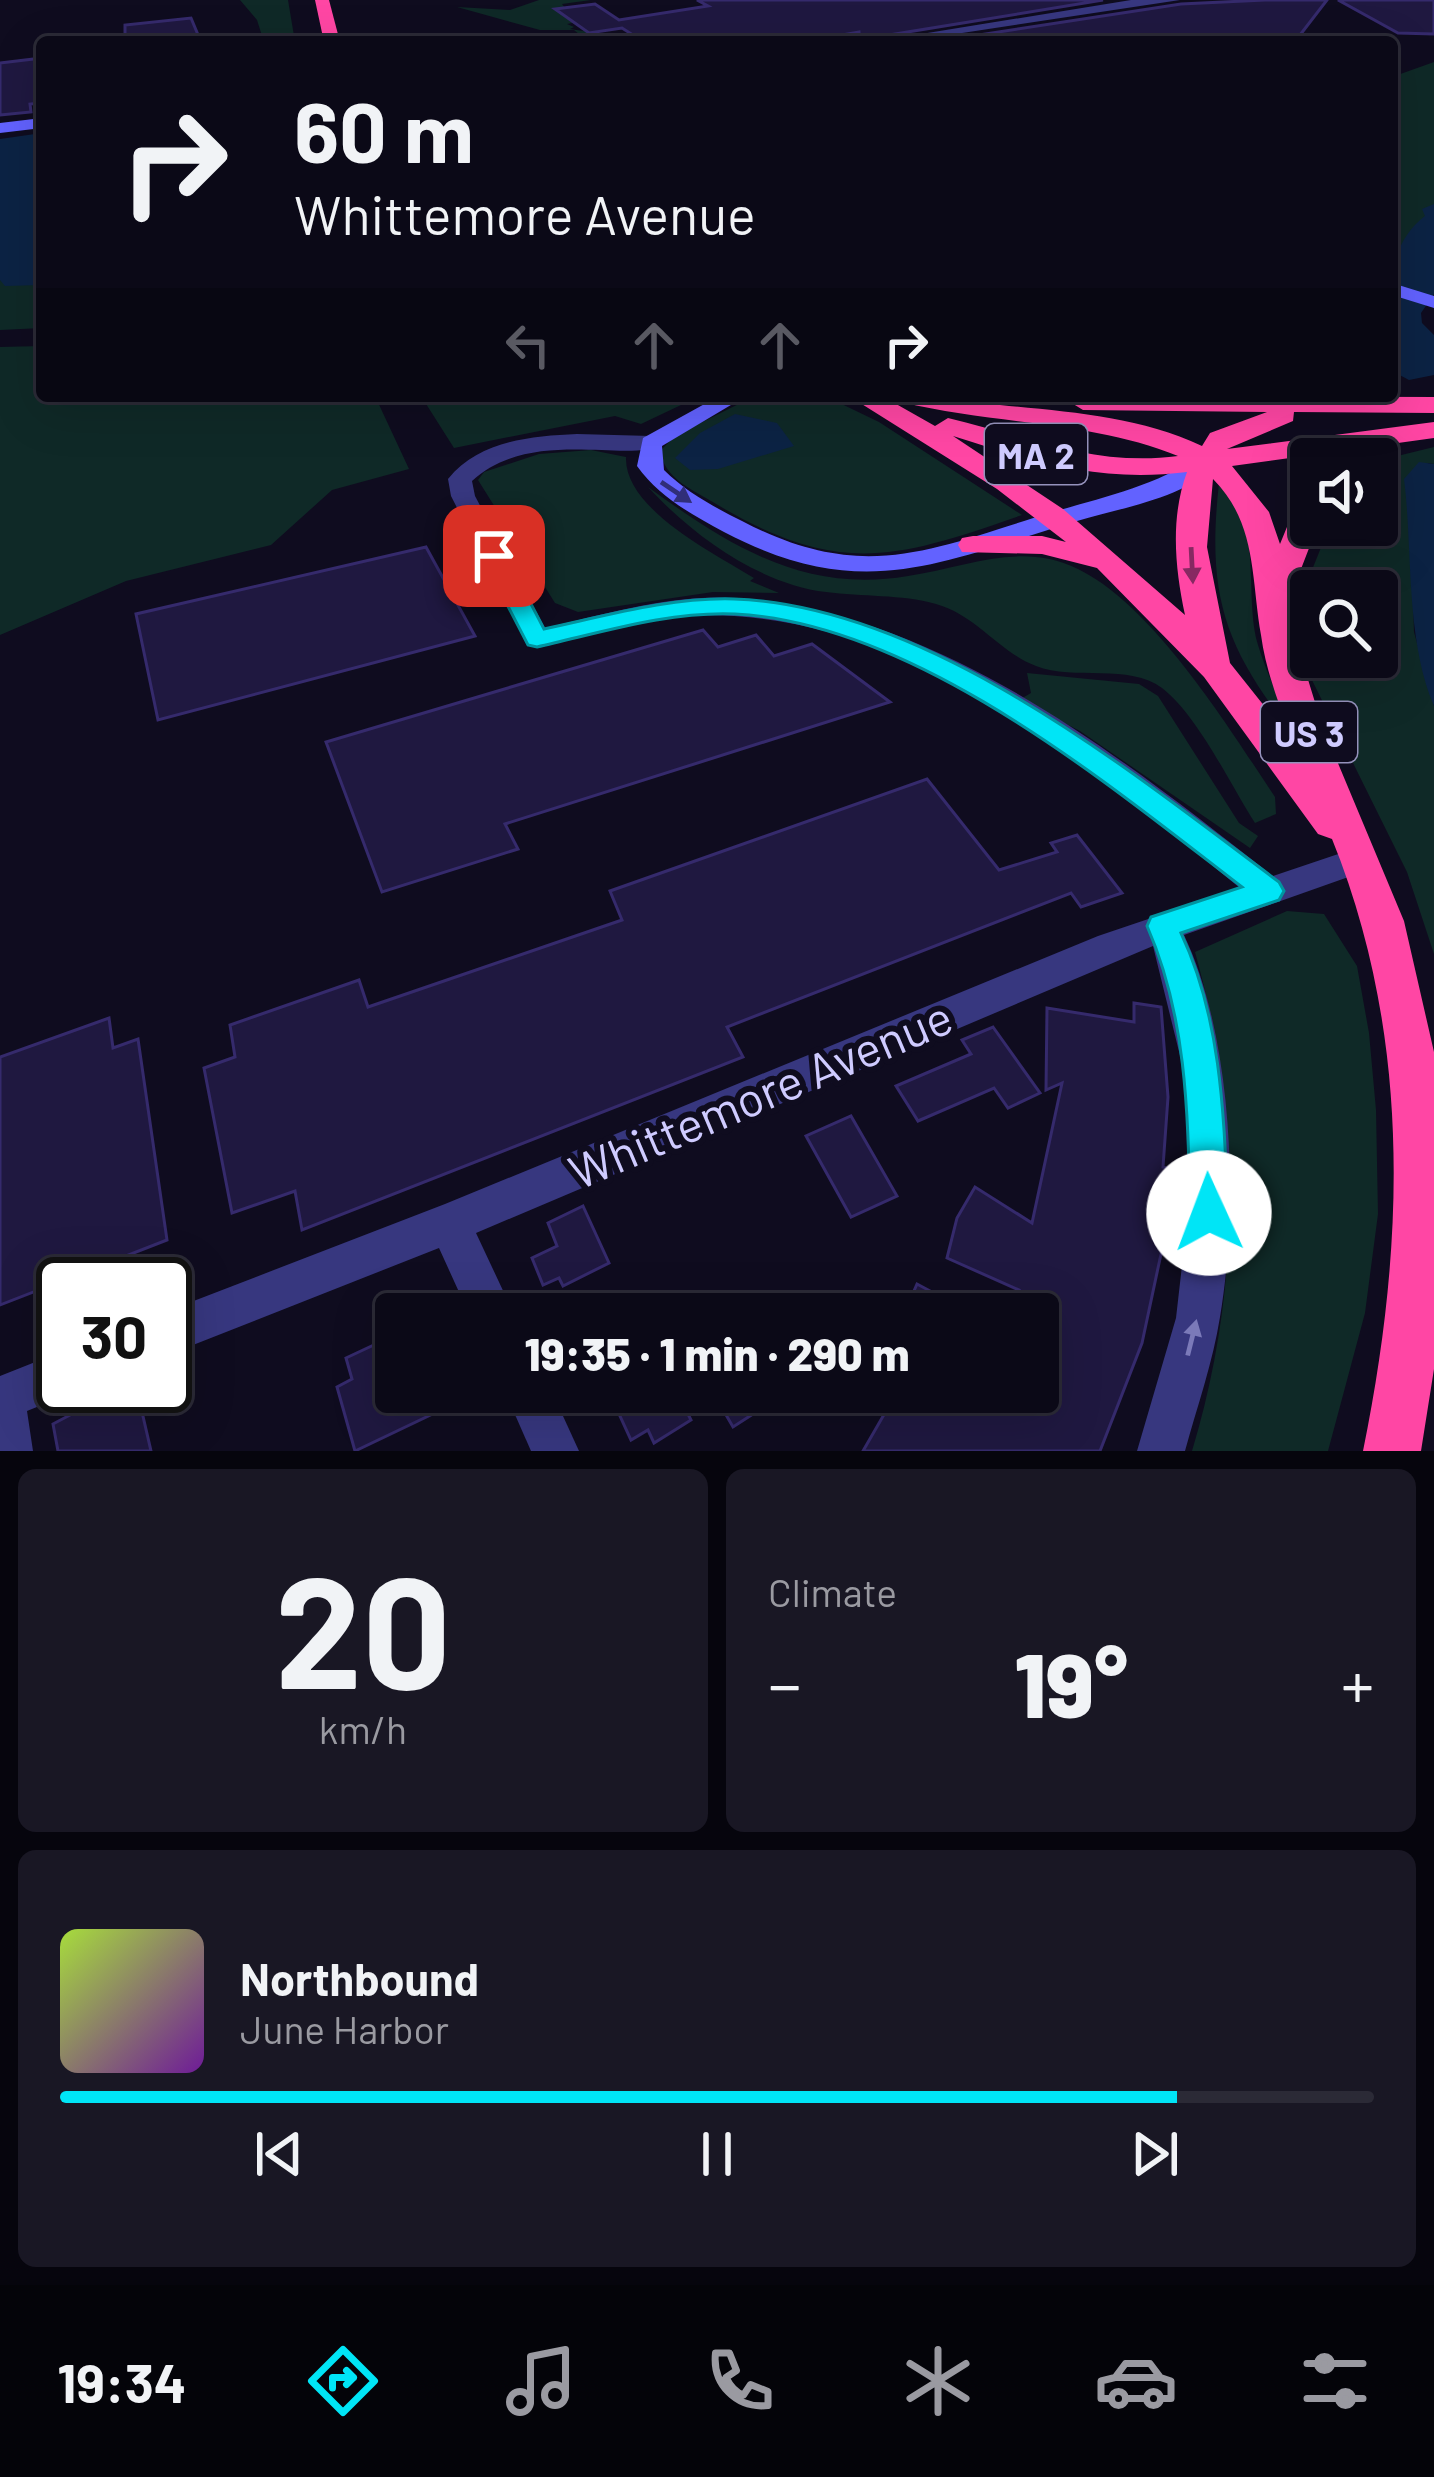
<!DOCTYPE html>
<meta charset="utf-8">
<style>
:root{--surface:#0b0917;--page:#191724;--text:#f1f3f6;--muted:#9a9aa1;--line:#2b2a36;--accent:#00e5f6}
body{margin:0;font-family:Barlow,sans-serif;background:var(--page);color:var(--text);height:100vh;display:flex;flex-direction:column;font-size:45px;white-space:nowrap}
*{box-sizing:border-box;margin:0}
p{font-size:39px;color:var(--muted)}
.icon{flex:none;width:66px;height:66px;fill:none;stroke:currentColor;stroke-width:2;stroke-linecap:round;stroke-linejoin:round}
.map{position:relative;height:1451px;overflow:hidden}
.side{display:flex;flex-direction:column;gap:18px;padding:18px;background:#06050d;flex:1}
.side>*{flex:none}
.guide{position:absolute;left:36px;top:36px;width:1362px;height:366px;border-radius:12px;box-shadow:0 12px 48px #0002,0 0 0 3px var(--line);background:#0b0917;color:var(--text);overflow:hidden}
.fabs{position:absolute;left:1290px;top:438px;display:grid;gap:24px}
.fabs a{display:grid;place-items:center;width:108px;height:108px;border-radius:12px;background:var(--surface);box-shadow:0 12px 48px #0002,0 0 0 3px var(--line);font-size:60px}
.speed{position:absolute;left:36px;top:1257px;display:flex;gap:24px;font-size:60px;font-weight:700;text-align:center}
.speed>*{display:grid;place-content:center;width:156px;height:156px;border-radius:50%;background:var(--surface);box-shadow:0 12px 48px #0002,0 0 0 3px var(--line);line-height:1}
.speed .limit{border:6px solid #111;border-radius:18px;background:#fff;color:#111}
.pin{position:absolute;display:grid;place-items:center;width:102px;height:102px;color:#fff;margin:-51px;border-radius:24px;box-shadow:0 6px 18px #0006}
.me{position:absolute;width:132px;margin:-66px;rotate:358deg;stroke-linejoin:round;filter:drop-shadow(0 0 9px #0008)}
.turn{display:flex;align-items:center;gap:42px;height:252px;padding:0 60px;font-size:54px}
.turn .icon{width:156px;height:156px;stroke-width:2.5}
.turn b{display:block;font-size:84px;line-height:102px}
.lanes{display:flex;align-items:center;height:114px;padding:0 60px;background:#0003;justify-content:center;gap:60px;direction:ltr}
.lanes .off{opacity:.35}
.big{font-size:90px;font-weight:800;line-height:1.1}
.side .widget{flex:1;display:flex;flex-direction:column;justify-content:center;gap:18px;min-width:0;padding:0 42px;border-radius:18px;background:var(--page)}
.side .dial{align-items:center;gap:0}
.dial b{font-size:156px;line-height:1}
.song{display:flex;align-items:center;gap:36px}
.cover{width:144px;height:144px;border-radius:18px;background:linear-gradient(135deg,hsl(80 70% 55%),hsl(280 70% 35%))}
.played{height:12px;border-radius:6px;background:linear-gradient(90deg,var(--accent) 85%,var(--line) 85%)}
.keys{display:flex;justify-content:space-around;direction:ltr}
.heat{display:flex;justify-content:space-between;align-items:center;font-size:66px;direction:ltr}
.side .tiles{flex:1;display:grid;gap:18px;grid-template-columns:1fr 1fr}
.widget:last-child{grid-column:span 2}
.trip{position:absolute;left:375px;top:1293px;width:684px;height:120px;border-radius:12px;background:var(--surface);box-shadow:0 12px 48px #0002,0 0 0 3px var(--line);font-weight:800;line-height:120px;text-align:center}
.tabs{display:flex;height:192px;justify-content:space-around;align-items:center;background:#040409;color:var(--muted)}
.tabs .icon{width:84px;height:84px}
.tabs .current{color:var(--accent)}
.tabs b{font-size:54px;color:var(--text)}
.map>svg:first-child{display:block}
.green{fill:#0f2927;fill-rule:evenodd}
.water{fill:#0c2344}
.building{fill:#1f1840;stroke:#352a6c;stroke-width:3}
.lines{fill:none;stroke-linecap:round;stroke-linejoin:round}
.street{fill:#37377f;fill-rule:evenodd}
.secondary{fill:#6262ff;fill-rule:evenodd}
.highway{fill:#ff46a4;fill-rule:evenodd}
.oneway{fill:#302e79}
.oneway2{fill:#872962}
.oneway3{fill:#7b7ab9}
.route{fill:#00e5f6;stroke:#0095a0;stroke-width:3}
.labels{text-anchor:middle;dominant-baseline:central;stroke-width:12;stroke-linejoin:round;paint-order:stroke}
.shield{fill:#0f0c1f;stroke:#9592bc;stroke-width:3}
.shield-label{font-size:36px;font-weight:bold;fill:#cfcbff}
.near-street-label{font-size:48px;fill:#cfcbff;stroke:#0f0c1f}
</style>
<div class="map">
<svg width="1434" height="1451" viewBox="0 0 1434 1451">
<rect width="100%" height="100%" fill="#0f0c1f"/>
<!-- green -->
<g class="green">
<path d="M240,0H288L295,42H264L257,20Z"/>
<path d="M539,0H591L562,4L565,8L557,10L577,22L567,24L574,27L570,29C596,33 618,35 642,42H589L574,30H540L457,7L510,10Z"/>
<path d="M1434,62V293L1392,280V77Z"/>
<path d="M0,280L42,285V328L0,330Z"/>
<path d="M42,346V396H375L409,469L332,490L271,545L126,581L0,635V347Z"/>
<path d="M421,396H700L641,424L615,416L454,448Z"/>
<path d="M755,396H825L879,422L1022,515C891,561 835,576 711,501C689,488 665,478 660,451L676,435Z"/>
<path d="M1434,447V464L1428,463L1405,488L1410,500L1414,632L1434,706V954L1407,872L1307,670L1300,622L1308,580L1330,525H1377V461ZM1311,591H1377V657H1311Z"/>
<path d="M591,450L626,457C624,509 715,554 754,578L750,581L779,593L713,592L578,612L555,603L478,480L484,472L539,454Z"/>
<path d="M1219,483C1265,517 1243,596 1258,645C1268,678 1284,709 1299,741C1226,651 1206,599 1219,483Z"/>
<path d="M648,487C728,545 804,594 908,576C967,567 1020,541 1078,569C1154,606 1229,728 1275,797L1276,814L1255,823C1230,784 1198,716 1162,688C1129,663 1074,681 1036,666C999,652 976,615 936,604C901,594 862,597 826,592C759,584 692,535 648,487Z"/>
<path d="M1027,673L1139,684L1158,696L1239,823L1258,836L1250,848L1080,731L1019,700L1031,693Z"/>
<path d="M1287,911L1324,914L1357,966L1369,1033L1376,1110L1378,1214L1365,1313L1328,1451H1192C1242,1286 1241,1117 1195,952Z"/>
</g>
<!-- water -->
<g class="water">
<path d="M42,133V285L5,286L0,280V139Z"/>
<path d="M1434,204V294L1421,313L1422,323L1434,335V375L1409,380L1392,371C1392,315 1378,252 1425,216L1422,209Z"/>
<path d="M735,414L777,423L794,446L718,469L690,470L675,458L700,433Z"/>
<path d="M1419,462L1434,464V706C1405,638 1413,550 1404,479Z"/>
</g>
<!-- building -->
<g class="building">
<path d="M697,0H1103L871,38L868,42H860L859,32L802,42H644L622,28L589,33L555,9L595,4L619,20L708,6Z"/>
<path d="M1265,0H1327L1300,35L1255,42H933L1181,4Z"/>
<path d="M1338,0H1434V34L1398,33Z"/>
<path d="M191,18L201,42H125V25Z"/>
<path d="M42,58V103L30,104L31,112L0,115V63Z"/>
<path d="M426,547L475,636L158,720L136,614Z"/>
<path d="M703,630L718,647L756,635L774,656L812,644L890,702L505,824L518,849L382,892L326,742Z"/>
<path d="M927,779L999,870L1057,852L1051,843L1077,835L1122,893L1081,907L1071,893L727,1027L743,1057L302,1230L295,1191L232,1213L204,1068L235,1057L230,1025L359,980L368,1007L622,920L610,891Z"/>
<path d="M1134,1003L1161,1007L1168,1097L1163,1167L1171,1169L1161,1254L1142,1343L1100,1451H863L897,1392H949L967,1404L972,1392H1038V1314H1008L1019,1290L947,1258L957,1218L975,1187L1032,1223L1062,1083L1046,1090L1047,1008L1134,1022Z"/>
<path d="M109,1018L113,1048L138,1039L167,1240L0,1305V1057Z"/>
<path d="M993,1027L1040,1093L1008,1108L994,1088L918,1121L896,1086L971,1054L962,1040Z"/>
<path d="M851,1116L897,1196L851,1217L806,1136Z"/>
<path d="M583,1206L609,1263L563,1286L559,1278L543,1285L532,1258L557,1246L548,1223Z"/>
<path d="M917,1284L973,1314H904Z"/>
<path d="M391,1337L396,1392H437L443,1409L355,1451L337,1387L352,1379L346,1358Z"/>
<path d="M125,1386H136L151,1451H58L53,1424Z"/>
<path d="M637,1392H677L691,1420L654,1443L648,1430L631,1440L615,1405Z"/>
<path d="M732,1392H787L733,1427L718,1401Z"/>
</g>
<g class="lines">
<!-- street -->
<g class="street">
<path d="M1131,0H1180L903,42H872Z"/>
<path d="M548,36L565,39L567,42H543Z"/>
<path d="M577,434L651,436L663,443C635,466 532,425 472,481L475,496L545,628C607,614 671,594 735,598C941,613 1117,754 1273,876L1359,847L1371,851L1376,860L1371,869L1184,935C1233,1038 1239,1205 1220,1317C1213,1362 1197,1407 1185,1451H1137L1176,1318L1188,1213L1186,1080L1153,946L476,1233L514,1314H469L439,1248L165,1356V1312L445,1204L1098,936L1240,888C1096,770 928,628 734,616C668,611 601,633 537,648L527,645L451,496L448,479C479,441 530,436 577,434Z"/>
<path d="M63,1351V1386H81L79,1390L27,1411L33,1451H0V1376Z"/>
<path d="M505,1392H552L579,1451H531Z"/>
</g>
<!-- secondary -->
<g class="secondary">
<path d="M42,118V128L0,133V123Z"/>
<path d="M1392,283L1434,296V308L1392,295Z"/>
<path d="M719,396H746L662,446L664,470C686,492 714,507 742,521C864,585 931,549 1053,512C1104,497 1155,486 1200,456L1208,454L1220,461C1186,499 1123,507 1077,521C940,562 863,605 724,532C691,514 659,497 637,466L643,438Z"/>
</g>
<!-- highway -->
<g class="highway">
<path d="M315,0H329L340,42H324Z"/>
<path d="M849,396H882L935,426L948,418C1027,437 1096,467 1178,456C1090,420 993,425 902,402L898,396C933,396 966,402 1000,405C1069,412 1138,416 1202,446L1210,433L1267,412L1083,410L1070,402L1075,396L1434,397V413L1294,412L1293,421L1227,449L1434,422V438L1232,466L1269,512L1280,544L1296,505L1311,496V525H1318L1289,600L1294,634L1322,725L1404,921L1434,1052V1369L1421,1451H1363C1405,1245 1412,1037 1332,839L1318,834L1204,677L1097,568L1042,554L962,552L958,545L962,538L973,536H1042L1066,542L997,489ZM953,436C1035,462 1100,483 1187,472C1170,518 1175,568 1185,615L1063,509ZM1213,479C1257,523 1251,578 1261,635C1266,672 1280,707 1293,742L1230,663L1207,547Z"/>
</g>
</g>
<!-- one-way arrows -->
<defs><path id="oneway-solid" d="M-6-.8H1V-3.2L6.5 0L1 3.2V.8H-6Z" transform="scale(3)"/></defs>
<use class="oneway" href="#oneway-solid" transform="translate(676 492) rotate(34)"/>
<use class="oneway2" href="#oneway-solid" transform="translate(1192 565) rotate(87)"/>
<use class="oneway3" href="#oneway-solid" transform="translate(1192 1338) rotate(-76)"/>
<!-- route -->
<path class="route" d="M494,549L506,556L544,629C605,616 671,597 734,599C928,606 1129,770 1279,882L1284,891L1279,900L1181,933C1222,1020 1224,1118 1228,1213L1222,1226L1209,1231L1196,1226L1190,1213C1188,1115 1187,1017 1147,926L1151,917L1242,887C1104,781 914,623 735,614C669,611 600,633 537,647L528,645L482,556Z"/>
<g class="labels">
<!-- shield labels -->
<g class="shield">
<rect x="985" y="424" width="102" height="60" rx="9"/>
<rect x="1261" y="702" width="96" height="60" rx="9"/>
</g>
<g class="shield-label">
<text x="1036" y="454">MA 2</text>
<text x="1309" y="732">US 3</text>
</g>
<!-- near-street labels -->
<g class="near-street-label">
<text transform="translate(760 1093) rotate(-23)">Whittemore Avenue</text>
</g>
</g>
</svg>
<div class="fabs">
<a><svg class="icon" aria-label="sound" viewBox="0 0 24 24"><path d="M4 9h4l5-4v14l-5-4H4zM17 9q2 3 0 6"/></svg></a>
<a><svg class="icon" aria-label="search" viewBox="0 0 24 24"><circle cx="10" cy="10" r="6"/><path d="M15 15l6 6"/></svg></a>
</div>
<div class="speed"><div class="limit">30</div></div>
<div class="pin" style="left:494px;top:556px;background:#d93025"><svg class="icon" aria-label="arrive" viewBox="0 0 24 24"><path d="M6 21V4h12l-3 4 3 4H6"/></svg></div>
<svg class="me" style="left:1209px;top:1213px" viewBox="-20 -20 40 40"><circle r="19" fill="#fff"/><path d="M0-13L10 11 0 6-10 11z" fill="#00e5f6"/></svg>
<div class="trip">19:35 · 1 min · 290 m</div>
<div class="guide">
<div class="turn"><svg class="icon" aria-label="right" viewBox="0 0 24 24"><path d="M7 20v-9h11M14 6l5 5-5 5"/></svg><div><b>60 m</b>Whittemore Avenue</div></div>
<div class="lanes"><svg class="icon off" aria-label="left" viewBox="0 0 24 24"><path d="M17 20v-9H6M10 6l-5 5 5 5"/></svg><svg class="icon off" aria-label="ahead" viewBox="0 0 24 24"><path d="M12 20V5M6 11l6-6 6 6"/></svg><svg class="icon off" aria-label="ahead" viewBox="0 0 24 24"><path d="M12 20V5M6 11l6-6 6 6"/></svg><svg class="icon" aria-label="right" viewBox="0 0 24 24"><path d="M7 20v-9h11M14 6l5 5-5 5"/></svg></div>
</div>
</div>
<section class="side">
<div class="tiles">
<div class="widget dial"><b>20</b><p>km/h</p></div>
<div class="widget"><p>Climate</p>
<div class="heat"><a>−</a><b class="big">19°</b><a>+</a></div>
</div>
<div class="widget">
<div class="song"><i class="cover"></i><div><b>Northbound</b><p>June Harbor</p></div></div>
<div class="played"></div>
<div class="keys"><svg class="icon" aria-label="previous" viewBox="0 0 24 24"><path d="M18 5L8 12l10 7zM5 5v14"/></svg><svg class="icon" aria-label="pause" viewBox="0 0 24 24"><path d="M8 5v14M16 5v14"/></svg><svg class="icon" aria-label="next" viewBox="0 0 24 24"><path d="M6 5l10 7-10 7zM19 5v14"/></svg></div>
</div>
</div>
</section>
<nav class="tabs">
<b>19:34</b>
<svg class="icon current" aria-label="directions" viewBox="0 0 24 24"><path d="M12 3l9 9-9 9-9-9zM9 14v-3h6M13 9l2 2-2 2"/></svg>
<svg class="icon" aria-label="music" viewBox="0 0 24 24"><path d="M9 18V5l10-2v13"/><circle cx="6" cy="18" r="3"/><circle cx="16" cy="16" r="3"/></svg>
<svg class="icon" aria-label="phone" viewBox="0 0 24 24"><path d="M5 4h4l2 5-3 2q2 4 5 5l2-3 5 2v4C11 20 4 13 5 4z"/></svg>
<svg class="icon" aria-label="climate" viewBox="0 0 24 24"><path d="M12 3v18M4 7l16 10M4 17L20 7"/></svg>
<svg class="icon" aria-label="car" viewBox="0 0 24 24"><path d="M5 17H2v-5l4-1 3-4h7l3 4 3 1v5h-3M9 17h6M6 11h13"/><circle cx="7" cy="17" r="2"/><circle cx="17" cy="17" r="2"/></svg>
<svg class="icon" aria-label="filters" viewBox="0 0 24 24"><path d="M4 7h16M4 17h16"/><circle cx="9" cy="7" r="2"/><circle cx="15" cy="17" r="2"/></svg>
</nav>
